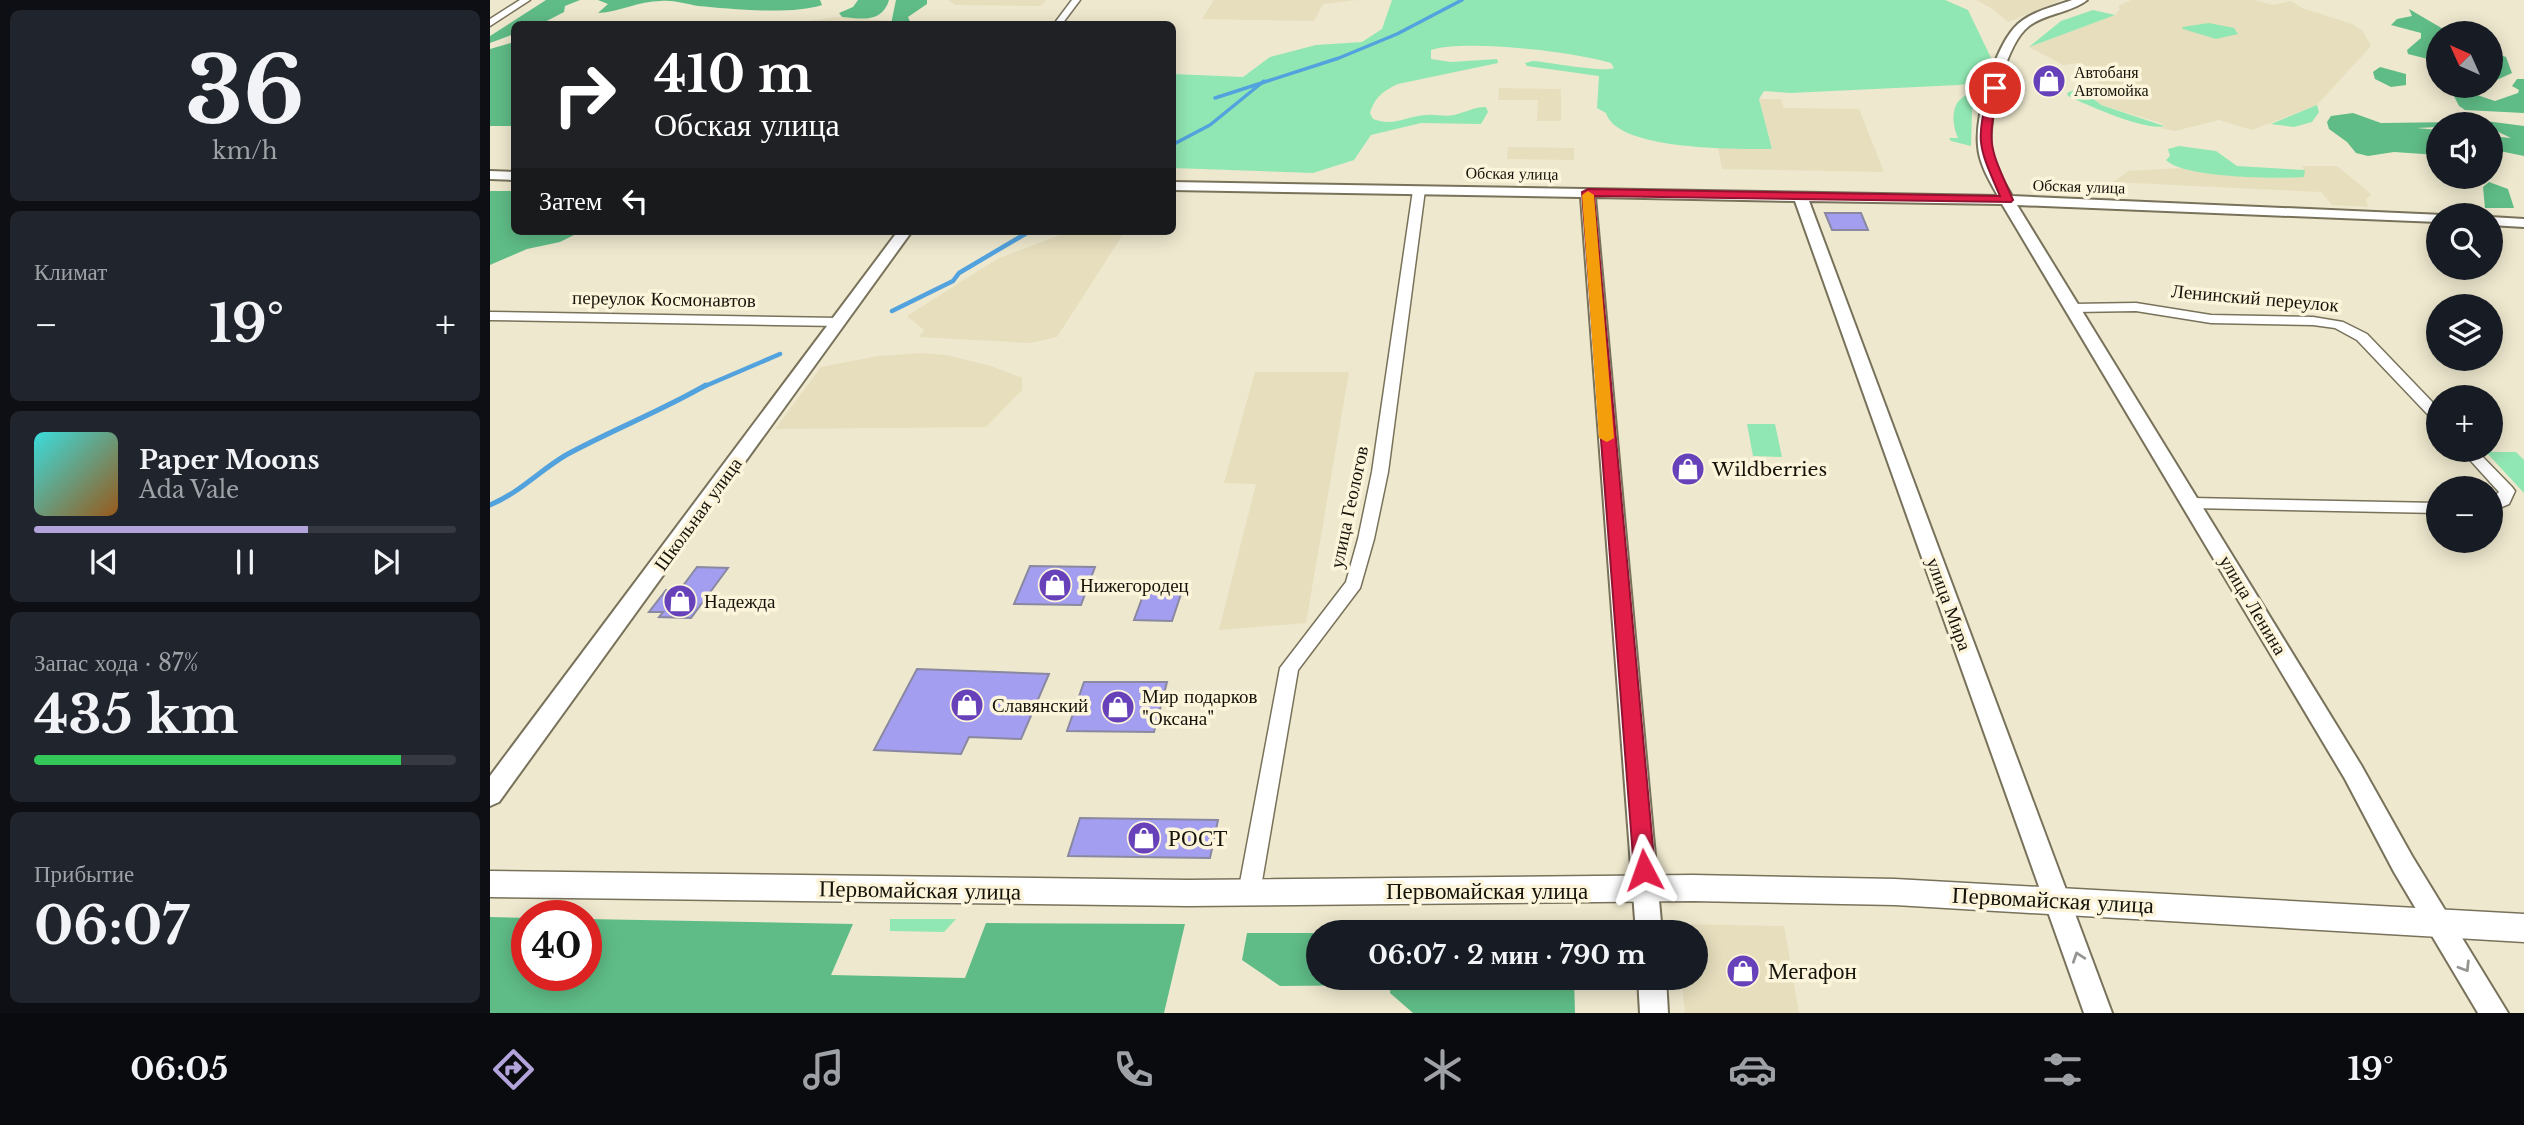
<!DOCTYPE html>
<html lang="ru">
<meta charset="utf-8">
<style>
:root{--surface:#171b24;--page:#20242c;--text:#f1f3f6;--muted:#9ea1a6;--line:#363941;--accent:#b2a3db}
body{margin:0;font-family:"Libre Baskerville",serif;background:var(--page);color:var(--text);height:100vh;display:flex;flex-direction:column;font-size:26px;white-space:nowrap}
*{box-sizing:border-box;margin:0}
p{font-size:23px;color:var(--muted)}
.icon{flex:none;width:38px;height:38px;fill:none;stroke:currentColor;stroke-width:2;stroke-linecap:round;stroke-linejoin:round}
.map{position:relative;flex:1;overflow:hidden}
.sheet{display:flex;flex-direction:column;gap:10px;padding:10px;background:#0d0f14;width:490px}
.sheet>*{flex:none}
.top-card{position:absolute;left:21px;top:21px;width:665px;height:214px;border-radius:10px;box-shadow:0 4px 18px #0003;background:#202124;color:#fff;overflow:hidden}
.needle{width:46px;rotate:315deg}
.fabs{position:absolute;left:1936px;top:21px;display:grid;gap:14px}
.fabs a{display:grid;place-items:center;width:77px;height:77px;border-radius:50%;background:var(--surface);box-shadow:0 4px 18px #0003;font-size:35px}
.speed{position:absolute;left:21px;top:900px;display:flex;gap:14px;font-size:35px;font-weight:700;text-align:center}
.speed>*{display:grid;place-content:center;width:91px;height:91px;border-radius:50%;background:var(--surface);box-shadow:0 4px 18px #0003;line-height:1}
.speed .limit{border:10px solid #d22;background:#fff;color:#111}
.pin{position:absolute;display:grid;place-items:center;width:60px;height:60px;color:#fff;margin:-30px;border:4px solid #fff;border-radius:50%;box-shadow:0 2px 7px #0007}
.me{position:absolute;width:77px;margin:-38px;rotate:356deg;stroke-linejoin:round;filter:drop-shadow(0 0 5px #0008)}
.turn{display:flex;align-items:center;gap:24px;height:147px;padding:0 28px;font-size:32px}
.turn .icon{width:91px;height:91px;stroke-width:2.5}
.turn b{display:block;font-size:49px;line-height:60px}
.then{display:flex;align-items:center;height:66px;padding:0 28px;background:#0003;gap:14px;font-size:26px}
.big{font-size:52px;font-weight:700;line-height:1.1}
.sheet .tile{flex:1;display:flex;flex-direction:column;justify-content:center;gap:10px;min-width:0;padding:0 24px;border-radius:10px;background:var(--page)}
.sheet .dial{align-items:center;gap:0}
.dial b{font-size:91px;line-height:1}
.song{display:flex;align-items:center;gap:21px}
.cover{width:84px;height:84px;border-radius:10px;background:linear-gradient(135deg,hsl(180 70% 55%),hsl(30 70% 35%))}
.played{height:7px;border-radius:4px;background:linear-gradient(90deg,var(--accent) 65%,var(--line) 65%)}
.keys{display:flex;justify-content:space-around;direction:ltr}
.heat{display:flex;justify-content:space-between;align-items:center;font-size:38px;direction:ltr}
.charge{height:10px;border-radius:5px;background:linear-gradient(90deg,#34c759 87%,var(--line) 0)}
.trip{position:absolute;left:816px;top:920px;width:402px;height:70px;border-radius:35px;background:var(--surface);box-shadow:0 4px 18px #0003;font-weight:700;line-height:70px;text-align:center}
.menu{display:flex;height:112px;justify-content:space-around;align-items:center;background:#090b0e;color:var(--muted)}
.menu .icon{width:49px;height:49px}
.menu .on{color:var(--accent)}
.menu b{font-size:32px;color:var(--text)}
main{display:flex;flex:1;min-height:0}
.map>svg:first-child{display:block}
.built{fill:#e6debd}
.green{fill:#91e7b3}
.forest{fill:#5fbc86}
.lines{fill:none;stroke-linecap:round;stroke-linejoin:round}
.stream-far2{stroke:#52a2de;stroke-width:3.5}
.stream-far1{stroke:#52a2de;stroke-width:4.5}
.stream{stroke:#52a2de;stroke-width:5}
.building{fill:#a49ef1;stroke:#8988a0;stroke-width:2}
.minor-casing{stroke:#78725b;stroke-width:3}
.tertiary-casing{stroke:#78725b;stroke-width:4}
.secondary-casing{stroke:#78725b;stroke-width:3}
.minor{fill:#fff;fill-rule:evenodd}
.tertiary{fill:#fff;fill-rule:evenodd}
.secondary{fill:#fff;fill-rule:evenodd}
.oneway{stroke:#969591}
.route{fill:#e11d48;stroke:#92132f;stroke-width:2}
.slow{fill:#f59e0b}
.labels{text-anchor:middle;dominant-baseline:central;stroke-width:7;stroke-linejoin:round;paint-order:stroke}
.far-poi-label{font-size:16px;fill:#15130a;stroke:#fcf5db;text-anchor:start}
.far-street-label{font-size:16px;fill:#15130a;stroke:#fcf5db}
.street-label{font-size:19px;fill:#15130a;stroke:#fcf5db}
.poi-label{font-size:19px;fill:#15130a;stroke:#fcf5db;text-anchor:start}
.near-poi-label{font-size:23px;fill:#15130a;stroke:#fcf5db;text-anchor:start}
.near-street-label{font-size:23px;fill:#15130a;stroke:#fcf5db}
</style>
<main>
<section class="sheet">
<div class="tile dial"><b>36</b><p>km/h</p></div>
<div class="tile"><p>Климат</p>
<div class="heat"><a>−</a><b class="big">19°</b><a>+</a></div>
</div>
<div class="tile">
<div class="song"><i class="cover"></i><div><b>Paper Moons</b><p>Ada Vale</p></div></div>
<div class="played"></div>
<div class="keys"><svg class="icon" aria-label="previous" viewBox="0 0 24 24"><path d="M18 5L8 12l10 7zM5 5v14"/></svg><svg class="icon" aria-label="pause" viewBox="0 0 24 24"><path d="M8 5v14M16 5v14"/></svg><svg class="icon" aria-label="next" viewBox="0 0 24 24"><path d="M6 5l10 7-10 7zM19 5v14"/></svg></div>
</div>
<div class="tile"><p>Запас хода · 87%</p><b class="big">435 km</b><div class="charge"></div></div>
<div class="tile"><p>Прибытие</p><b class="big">06:07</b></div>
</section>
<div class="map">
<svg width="2034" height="1013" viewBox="0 0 2034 1013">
<rect width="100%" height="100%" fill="#eee8ce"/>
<!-- built -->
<g class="built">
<path d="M458,0H556L551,6L466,5Z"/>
<path d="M724,0H867L833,4L824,21L712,19Z"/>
<path d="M1486,0H1571L1518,22L1503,9Z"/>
<path d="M1641,0H1764L1783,5L1801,1L1812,8L1862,24L1872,30L1881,46L1827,105L1762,130L1729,120L1685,131L1670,128L1674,126L1671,123L1611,105L1599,95L1620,88L1586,73L1601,68L1590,63L1573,65L1539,47L1625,15L1630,9L1628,6Z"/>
<path d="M347,17L401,21L403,23L297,24Z"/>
<path d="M1009,88L1071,89V121H1047L1048,100H1008Z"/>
<path d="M1269,99H1291L1294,108L1369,109L1394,172L1232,169L1228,148L1282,149Z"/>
<path d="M1018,147L1084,148V160L1017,159Z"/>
<path d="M1813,166H1847L1882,195L1876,199L1878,207L1842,205L1831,192L1623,182L1639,171L1694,168L1753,177H1814Z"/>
<path d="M581,231H635L567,337L540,343L429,337L434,330L417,316L507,259Z"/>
<path d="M432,353L456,355L501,366L532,378V390L496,427L285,429L331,367L388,356Z"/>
<path d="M765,372H859L816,623L729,630L766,484L734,483Z"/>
<path d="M1185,924L1294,926L1309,1013H1195L1191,978H1206V933H1186Z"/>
</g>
<!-- green -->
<g class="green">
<path d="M902,0H1455L1478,10L1502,60L1490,82L1469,85L1300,93L1274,91L1269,99L1282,149C1249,149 1127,151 1116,113L1107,108L1109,76L1037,66L1035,63L1043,61C1059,62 1113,73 1124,68L1121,63C1085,52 976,39 941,50V59L961,62L1007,59L1008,63L908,84C893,91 885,97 880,113L883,119C904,127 916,116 936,115C946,114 955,117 964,115C976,112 984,107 996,107L998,112L991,124L931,123L881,135L864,160L823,173L683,168V74L753,77L780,57L826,45L872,42L892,29Z"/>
<path d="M1603,10L1625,15L1539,47L1571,21Z"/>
<path d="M1719,23L1744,28L1748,34L1726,39L1693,29L1692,27Z"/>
<path d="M1584,90L1599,95L1611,105L1674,126C1658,132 1594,104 1578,96L1577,93Z"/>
<path d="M1486,93L1489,97L1482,110L1481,146L1461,141L1459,138H1468C1460,119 1461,95 1486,93Z"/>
<path d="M1827,105L1829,112L1822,122L1804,127L1781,124Z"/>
<path d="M1689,146L1726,151L1747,166L1815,170L1814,177C1788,179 1692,178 1676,160L1680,156L1678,149Z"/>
<path d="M1257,424H1285L1292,457L1263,456Z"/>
<path d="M1996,452H2026L2034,460V493Z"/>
<path d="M400,919H466L454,932L400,931Z"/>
</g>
<!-- forest -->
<g class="forest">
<path d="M56,0H90L75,6L74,12L51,24H24V34L0,43V36Z"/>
<path d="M108,0H330L332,5C303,15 240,9 208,6C196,4 184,0 171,1C148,1 130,12 108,13L118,4Z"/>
<path d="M368,0H399C392,23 372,19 352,17L349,13L363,7Z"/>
<path d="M406,0H437V4L418,17L421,24H401Z"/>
<path d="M1919,9L1960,33H1948V74L1942,60L1918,54L1917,50L1931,38V33L1901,25L1907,19L1922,16Z"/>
<path d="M24,42V126H0V49Z"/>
<path d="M2000,51L2016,57L2022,73L2000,83Z"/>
<path d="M1890,67L1916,74V85L1901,87L1885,79L1883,72Z"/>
<path d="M2027,79H2034V113L1975,110L1969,106L1959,86H1992L1985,88L1984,94L2005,101L2028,93L2029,90L2022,86Z"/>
<path d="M1863,113L1891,123L1970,122L1973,118L2034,126V156L2000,149V136L2021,138L2000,128V124H1948V127L1927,128L1948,130V155L1904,152L1878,156L1866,153L1857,142L1839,129L1837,122L1841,116Z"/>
<path d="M1999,182L2018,189L2024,208H1995L1993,187Z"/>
<path d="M0,191H24V231H92L70,242L37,249L0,265Z"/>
<path d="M0,917L37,918V975H96V919L363,924L341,975L475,978L496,923L695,924L674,1013H0Z"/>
<path d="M757,933H828V978H896V985L790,986L752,960Z"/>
<path d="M901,978H1084L1085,1013H923L900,993Z"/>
</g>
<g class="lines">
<!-- stream-far2 -->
<g class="stream-far2">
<path d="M725,98L849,58L907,34L972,0"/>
<path d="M682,145L720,125L774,81"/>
</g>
<!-- stream-far1 -->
<g class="stream-far1">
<path d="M402,311L463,281L469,273L540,231"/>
<path d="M213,387L290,354"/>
</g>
<!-- stream -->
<path class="stream" d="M0,505C29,493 49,471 76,455C122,430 171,411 216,385"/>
</g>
<!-- building -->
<g class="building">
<path d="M1552,70L1571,73L1567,93L1547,90Z"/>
<path d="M1335,213H1371L1378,230H1342Z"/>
<path d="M540,566L605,567L591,605L524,604Z"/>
<path d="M207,567L238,568L201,618L169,617L173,612H159L176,590L189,591Z"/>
<path d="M654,593L691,594L682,621L644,620Z"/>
<path d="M427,669L559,674L531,739L479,737L471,754L384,750Z"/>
<path d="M594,682H677L664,732L577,731Z"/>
<path d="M590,818L728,820L720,858L578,856Z"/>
</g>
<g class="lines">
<defs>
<g id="minor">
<path d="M30,0H40L0,26V19Z"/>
<path d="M582,0H590L572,24H564Z"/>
<path d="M929,187L935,190L898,472L884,539L870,588L808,670L770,893L766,900L759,903L752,900L748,893L790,668L856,582L868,539L882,472L923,190Z"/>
<path d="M1646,303L1721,315L1823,317L1853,322L1877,334L1948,408V422L1943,420L1867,340L1845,328L1823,325L1721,323L1646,311L1583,312L1577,308L1583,304Z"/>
<path d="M0,312L348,318L355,322L348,326L0,320Z"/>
<path d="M1971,450H1986L2022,487L2025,491L2019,504L2000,512V500L2009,492Z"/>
<path d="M1702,498L1948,503V513L1702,508L1694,503Z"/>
</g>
<g id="tertiary">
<path d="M1582,0H1597C1581,13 1556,13 1539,26C1515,44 1498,118 1501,147C1503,164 1513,181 1522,196L1953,215H1948V222L1527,205L1871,765L1922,856L2018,1013H1988L1904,872L1855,779L1512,204L1319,201L1622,1013H1594L1305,201L1105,197L1172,933H1146L1091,197L682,190V182L1508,196C1499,180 1489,163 1488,146C1485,115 1504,51 1524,28C1538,12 1563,7 1582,0Z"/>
<path d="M0,171L24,172V180L0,179Z"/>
<path d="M2000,217L2034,219V227L2000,225Z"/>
<path d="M408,231H422L9,802L0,806V776Z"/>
<path d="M1148,978H1176L1178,1013H1150Z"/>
</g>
<path id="secondary" d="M0,871L698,880L1203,875L1405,879L2034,914V942L1405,905L1203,901L698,906L0,897Z"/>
</defs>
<!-- minor casing -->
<use href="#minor" class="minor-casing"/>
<!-- tertiary casing -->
<use href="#tertiary" class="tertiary-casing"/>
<!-- secondary casing -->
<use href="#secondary" class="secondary-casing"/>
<!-- minor -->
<use href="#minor" class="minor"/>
<!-- tertiary -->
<use href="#tertiary" class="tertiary"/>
<!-- secondary -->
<use href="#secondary" class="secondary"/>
</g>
<!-- one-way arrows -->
<defs><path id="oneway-chevron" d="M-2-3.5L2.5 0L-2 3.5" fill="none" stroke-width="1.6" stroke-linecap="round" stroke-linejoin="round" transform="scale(1.75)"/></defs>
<g class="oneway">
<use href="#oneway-chevron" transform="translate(1588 957) rotate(-109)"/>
<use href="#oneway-chevron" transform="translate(1975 967) rotate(58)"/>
</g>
<!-- route -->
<path class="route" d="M1505,85L1510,88C1495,145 1500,147 1523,200L1521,202L1104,196L1165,870L1162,877L1154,880L1147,877L1144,870L1092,192L1098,189L1510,196C1488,145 1485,142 1500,88Z"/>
<!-- slow -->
<path class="slow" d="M1098,191L1104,195L1124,438L1117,442L1109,438L1092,195Z"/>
<!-- icons -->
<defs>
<symbol id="shop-disc" viewBox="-11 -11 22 22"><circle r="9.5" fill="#6641b9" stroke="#fcf5db"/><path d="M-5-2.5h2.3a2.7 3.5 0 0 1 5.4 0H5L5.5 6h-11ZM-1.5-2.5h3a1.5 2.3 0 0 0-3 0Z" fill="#fff"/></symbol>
</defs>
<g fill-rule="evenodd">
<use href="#shop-disc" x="1540" y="62" width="38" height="38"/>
<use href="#shop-disc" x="1179" y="450" width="38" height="38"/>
<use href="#shop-disc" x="546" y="566" width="38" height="38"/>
<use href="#shop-disc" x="171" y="582" width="38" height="38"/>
<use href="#shop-disc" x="458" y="686" width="38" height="38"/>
<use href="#shop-disc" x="609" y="688" width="38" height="38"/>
<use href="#shop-disc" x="635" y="819" width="38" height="38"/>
<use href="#shop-disc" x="1234" y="952" width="38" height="38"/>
</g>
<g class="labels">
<!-- far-poi labels -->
<g class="far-poi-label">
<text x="1584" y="72">Автобаня<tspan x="1584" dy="18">Автомойка</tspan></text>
</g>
<!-- far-street labels -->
<g class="far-street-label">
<text transform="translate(1022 173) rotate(1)">Обская улица</text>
<text transform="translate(1589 186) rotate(2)">Обская улица</text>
</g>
<!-- street labels -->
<g class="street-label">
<text transform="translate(1765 298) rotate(5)">Ленинский переулок</text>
<text transform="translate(174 299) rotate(1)">переулок Космонавтов</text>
<text transform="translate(859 507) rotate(-78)">улица Геологов</text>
<text transform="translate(208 514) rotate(-54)">Школьная улица</text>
<text transform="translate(1459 604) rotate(70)">улица Мира</text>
<text transform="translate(1763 605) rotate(59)">улица Ленина</text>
</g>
<!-- poi labels -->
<g class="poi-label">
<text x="1222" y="469">Wildberries</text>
<text x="590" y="585">Нижегородец</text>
<text x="214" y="601">Надежда</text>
<text x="652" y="696">Мир подарков<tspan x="652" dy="22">"Оксана"</tspan></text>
<text x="502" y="705">Славянский</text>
</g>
<!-- near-poi labels -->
<g class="near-poi-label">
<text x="678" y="838">РОСТ</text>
<text x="1278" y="971">Мегафон</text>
</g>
<!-- near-street labels -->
<g class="near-street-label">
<text transform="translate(430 890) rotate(1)">Первомайская улица</text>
<text x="997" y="891">Первомайская улица</text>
<text transform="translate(1563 900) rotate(3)">Первомайская улица</text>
</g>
</g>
</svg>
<div class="fabs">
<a><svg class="needle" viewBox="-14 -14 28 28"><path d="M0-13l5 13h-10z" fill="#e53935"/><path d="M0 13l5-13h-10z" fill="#9ea1a6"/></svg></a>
<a><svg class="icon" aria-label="sound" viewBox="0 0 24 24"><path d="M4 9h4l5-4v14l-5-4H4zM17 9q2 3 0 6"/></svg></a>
<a><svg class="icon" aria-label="search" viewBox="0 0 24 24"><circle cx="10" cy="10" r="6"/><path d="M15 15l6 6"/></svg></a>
<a><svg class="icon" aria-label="layers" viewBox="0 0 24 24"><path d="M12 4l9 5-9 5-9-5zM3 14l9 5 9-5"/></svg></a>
<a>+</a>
<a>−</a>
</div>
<div class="speed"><div class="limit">40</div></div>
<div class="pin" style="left:1505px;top:88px;background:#d93025"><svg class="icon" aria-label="arrive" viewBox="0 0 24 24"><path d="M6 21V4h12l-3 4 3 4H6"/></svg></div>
<svg class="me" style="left:1154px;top:870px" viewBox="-20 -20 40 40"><path d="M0-17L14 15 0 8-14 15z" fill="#e11d48" stroke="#fff" stroke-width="4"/></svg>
<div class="trip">06:07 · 2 мин · 790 m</div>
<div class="top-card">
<div class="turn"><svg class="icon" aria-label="right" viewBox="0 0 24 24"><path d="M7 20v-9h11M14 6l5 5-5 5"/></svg><div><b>410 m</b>Обская улица</div></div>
<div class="then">Затем<svg class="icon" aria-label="left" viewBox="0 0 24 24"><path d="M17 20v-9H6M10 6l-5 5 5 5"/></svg></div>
</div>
</div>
</main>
<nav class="menu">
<b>06:05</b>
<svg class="icon on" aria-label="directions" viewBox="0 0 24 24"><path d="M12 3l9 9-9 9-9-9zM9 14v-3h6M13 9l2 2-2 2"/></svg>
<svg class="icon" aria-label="music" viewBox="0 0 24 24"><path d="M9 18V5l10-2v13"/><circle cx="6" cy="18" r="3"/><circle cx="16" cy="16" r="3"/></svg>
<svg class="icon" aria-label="phone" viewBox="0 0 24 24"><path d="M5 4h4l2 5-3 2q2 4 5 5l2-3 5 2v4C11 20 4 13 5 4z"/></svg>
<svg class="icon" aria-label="climate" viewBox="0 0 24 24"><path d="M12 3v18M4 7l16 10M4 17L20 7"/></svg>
<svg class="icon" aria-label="car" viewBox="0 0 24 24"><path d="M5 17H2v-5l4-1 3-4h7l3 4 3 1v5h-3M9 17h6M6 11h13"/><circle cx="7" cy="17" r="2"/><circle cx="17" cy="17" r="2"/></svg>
<svg class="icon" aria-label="filters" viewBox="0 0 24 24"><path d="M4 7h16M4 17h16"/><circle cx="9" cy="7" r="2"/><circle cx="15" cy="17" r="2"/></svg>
<b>19°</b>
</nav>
